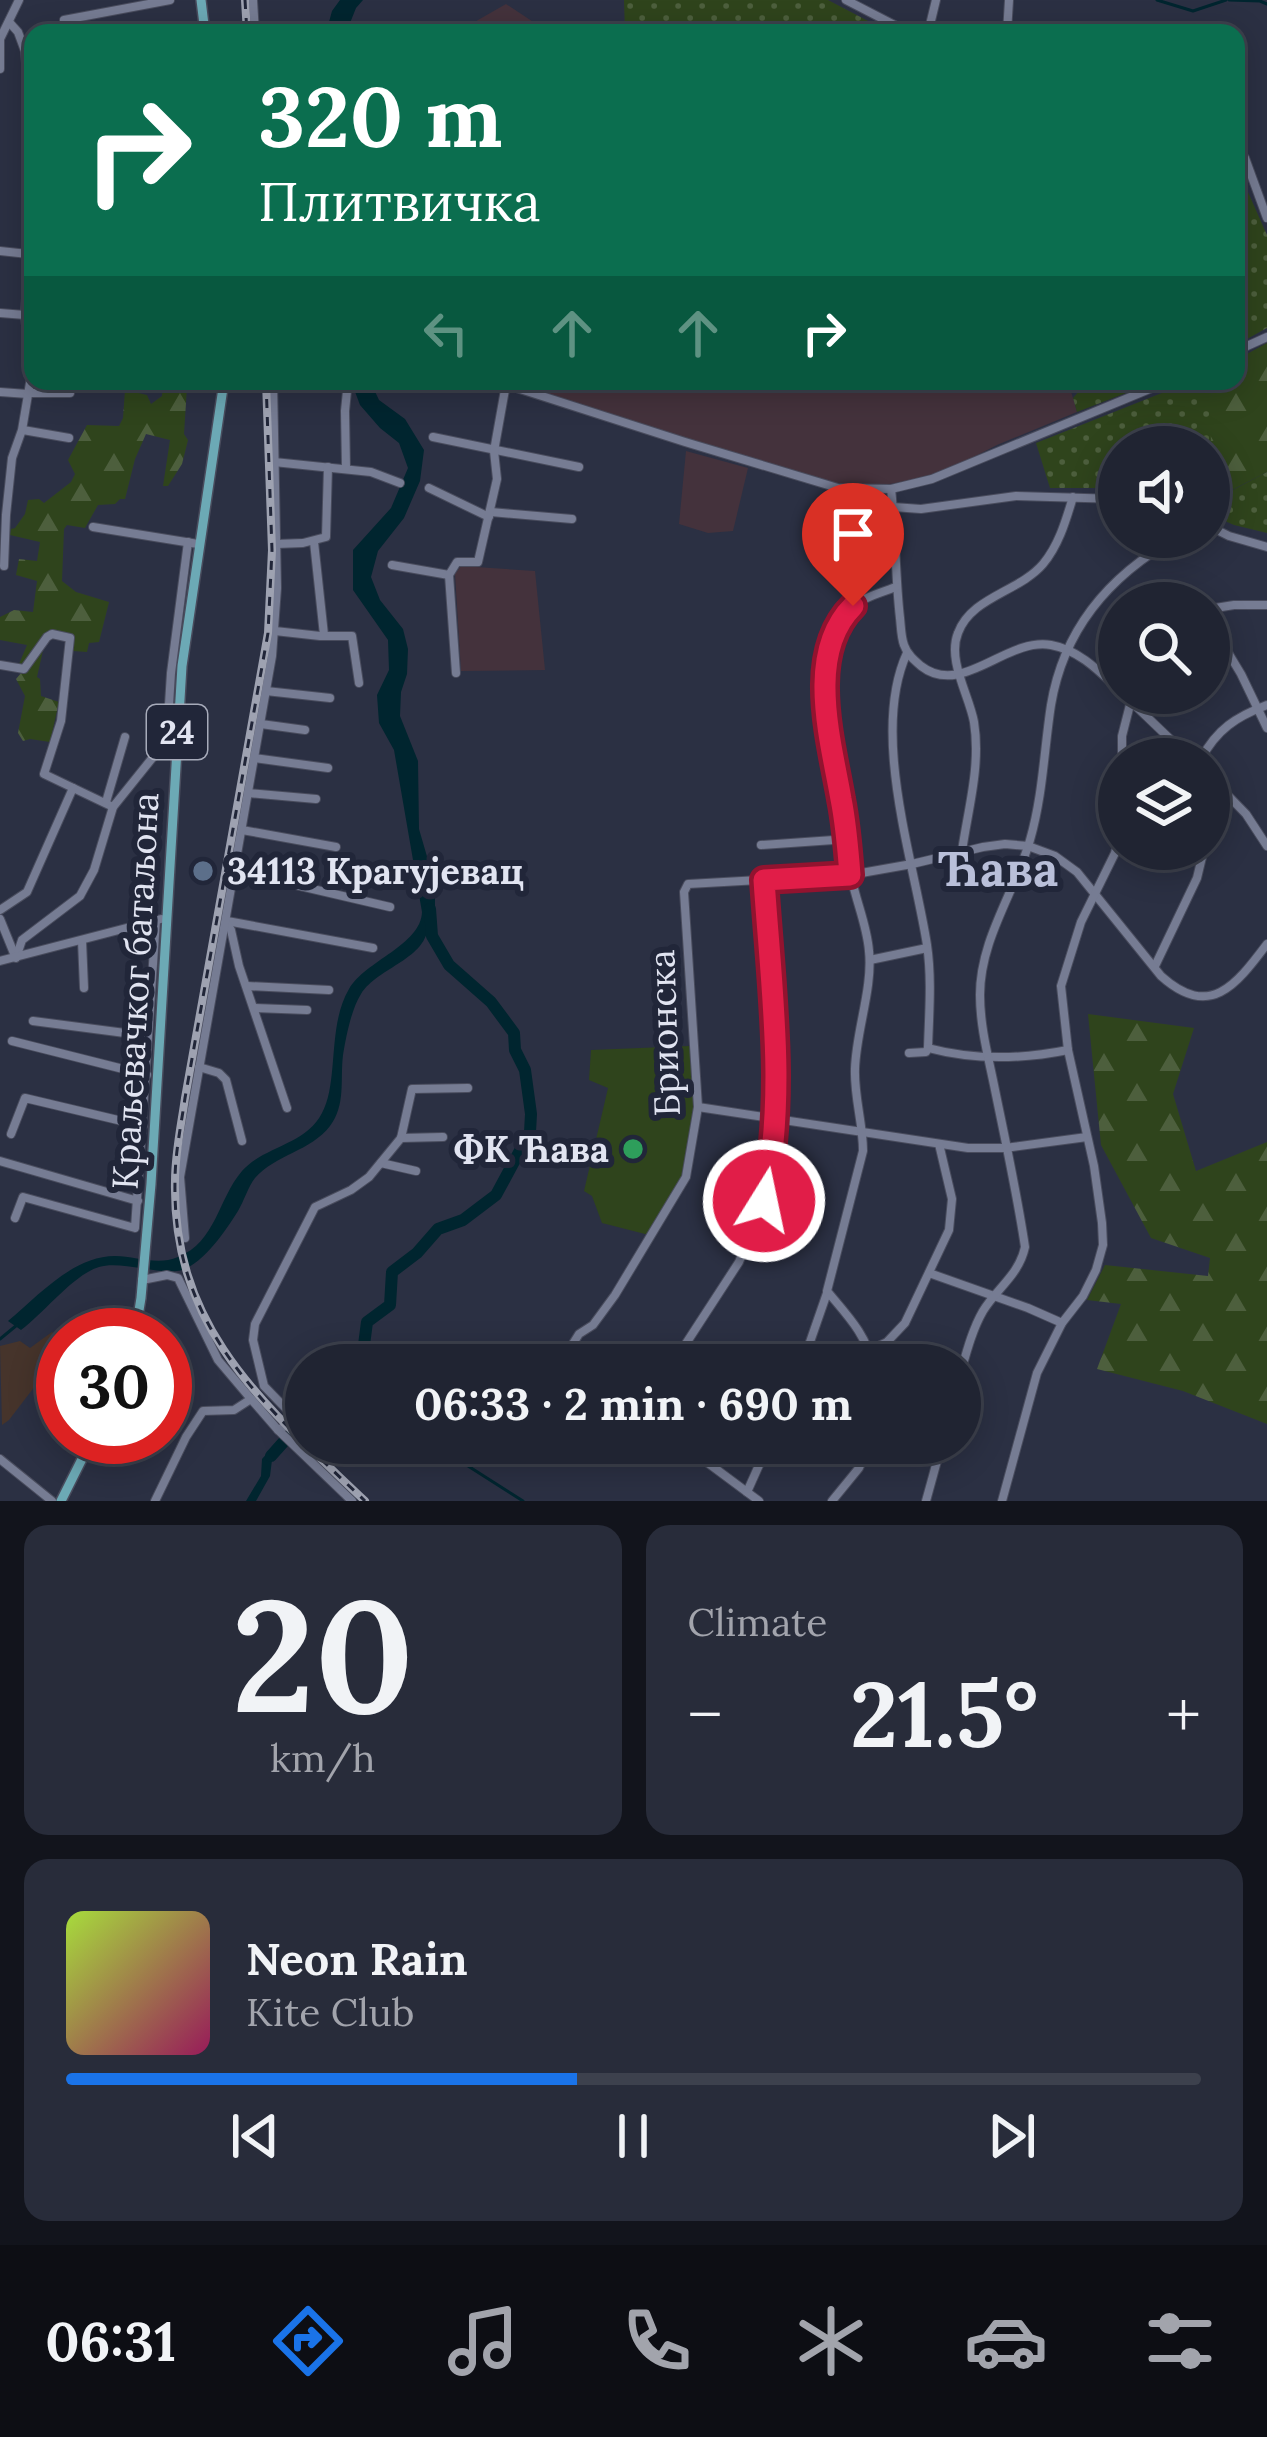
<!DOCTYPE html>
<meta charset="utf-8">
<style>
:root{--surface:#202432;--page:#282c3a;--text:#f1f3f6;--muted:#a2a4ac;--line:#3d414d;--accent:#1a73e8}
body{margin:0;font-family:Lora,serif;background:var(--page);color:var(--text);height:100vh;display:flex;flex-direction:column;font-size:45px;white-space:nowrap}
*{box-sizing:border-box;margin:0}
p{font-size:39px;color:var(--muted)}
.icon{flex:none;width:66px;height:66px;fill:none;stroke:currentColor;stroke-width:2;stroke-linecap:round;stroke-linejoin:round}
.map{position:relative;height:1501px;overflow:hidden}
.drawer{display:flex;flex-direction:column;gap:24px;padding:24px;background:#12141c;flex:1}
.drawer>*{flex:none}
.guide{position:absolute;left:24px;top:24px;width:1221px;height:366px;border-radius:24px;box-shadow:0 6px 30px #0003,0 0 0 3px var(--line);background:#0b6e4f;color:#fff;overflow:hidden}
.fabs{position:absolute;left:1098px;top:426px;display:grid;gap:24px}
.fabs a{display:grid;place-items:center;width:132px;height:132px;border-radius:50%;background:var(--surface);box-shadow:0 6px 30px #0003,0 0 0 3px var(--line);font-size:60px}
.speed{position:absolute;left:36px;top:1308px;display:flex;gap:24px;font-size:60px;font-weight:700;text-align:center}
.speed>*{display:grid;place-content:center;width:156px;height:156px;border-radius:50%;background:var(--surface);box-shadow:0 6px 30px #0003,0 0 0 3px var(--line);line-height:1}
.speed .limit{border:18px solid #d22;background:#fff;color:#111}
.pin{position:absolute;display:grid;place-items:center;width:102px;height:102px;color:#fff;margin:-123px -51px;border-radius:50% 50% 50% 0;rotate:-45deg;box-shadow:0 0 12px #0007}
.pin .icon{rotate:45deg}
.me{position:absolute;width:132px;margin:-66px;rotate:10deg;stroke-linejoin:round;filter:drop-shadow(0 0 9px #0008)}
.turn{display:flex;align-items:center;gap:42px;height:252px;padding:0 36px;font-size:54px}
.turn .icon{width:156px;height:156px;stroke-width:2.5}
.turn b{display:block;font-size:84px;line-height:102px}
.lanes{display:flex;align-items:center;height:114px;padding:0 36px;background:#0003;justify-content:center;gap:60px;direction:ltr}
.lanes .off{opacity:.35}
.big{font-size:90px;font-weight:700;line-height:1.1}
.drawer .widget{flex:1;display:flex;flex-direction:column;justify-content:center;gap:18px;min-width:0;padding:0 42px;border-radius:24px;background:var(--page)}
.drawer .dial{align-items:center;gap:0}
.dial b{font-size:156px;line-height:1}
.song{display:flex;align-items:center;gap:36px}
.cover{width:144px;height:144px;border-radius:18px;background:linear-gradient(135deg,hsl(80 70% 55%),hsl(330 70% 35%))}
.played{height:12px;border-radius:6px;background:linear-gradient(90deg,var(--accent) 45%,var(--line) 45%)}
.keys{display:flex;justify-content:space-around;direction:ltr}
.heat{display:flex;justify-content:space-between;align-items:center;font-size:66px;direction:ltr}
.drawer .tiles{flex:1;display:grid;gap:24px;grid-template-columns:1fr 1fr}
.widget:last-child{grid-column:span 2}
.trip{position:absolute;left:285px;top:1344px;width:696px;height:120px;border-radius:60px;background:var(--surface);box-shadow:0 6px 30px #0003,0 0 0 3px var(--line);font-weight:700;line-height:120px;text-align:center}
.tab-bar{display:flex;height:192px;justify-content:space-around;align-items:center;background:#0d0e14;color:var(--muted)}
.tab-bar .icon{width:84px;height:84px}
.tab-bar .active{color:var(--accent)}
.tab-bar b{font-size:54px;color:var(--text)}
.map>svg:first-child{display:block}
.commercial{fill:#46342b}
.industrial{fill:#44323c}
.grass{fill:url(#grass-dots)}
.forest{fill:url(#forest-firs)}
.park{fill:#2f441c}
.water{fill:#00252f}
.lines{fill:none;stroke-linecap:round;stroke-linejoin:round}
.stream{stroke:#00252f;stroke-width:3}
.river{stroke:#00252f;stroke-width:12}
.minor-casing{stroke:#494c5d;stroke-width:10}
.major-casing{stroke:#494c5d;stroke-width:12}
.minor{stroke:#767c93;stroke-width:8}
.major{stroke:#6ca9b5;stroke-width:9}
.rail-casing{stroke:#9ea2b1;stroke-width:8}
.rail{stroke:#212639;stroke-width:3;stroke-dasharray:9;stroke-linecap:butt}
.route-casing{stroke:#92132f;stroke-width:30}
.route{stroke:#e11d48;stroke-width:21}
.service-dot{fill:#5c6f8a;stroke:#212639;stroke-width:4.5}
.leisure-dot{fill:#2e9e5b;stroke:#212639;stroke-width:4.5}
.labels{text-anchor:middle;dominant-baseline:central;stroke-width:12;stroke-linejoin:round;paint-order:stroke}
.shield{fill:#212639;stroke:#a7abba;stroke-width:3}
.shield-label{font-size:33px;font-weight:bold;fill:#e1e4f1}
.poi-label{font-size:36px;font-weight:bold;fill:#e1e4f1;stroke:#212639;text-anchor:start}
.street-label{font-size:36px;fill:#e1e4f1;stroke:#212639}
.district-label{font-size:48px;font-weight:bold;fill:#b9bfd9;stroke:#212639}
</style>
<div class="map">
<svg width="1267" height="1501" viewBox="0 0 1267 1501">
<defs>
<pattern id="grass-dots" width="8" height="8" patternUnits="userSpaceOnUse" patternTransform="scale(3)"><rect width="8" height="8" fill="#2f441c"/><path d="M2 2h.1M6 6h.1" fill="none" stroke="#4d5f3d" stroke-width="1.8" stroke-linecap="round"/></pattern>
<pattern id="forest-firs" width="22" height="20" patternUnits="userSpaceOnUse" patternTransform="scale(3)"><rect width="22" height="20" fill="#2f441c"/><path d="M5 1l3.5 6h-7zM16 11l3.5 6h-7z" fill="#4d5f3d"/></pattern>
</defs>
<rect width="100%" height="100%" fill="#2b3043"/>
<!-- commercial -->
<path class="commercial" d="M52,1332L63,1341V1374L58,1370L50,1379L45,1373L9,1420L2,1425L0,1346L20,1341L30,1348Z"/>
<!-- industrial -->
<g class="industrial">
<path d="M506,4L550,33H459L478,20Z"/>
<path d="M510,381H1068L1077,412L997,445L952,468L918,479L890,484H837L655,430Z"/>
<path d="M686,451L748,468L733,531L708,533L679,524Z"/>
<path d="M461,566L535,571L545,670L461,671L455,574Z"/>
</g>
<!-- grass -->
<g class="grass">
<path d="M624,0H828L891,33H625Z"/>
<path d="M1236,165L1267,235V328L1236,345Z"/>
<path d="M1088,381H1157L1077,412L1073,398Z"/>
<path d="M1192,381H1212C1209,414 1216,447 1209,479V447H1119V488H1050L1036,443Z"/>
<path d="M1267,472V533L1234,525L1209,514V484L1229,492Z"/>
</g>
<!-- forest -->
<g class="forest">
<path d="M1267,343V472L1228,492L1209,484C1213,450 1209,416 1212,381H1236V360Z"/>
<path d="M163,381H183L187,387L184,434L188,440L182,464L168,486H163L170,440L146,434L135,459L125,499H120L115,504L98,505L85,528L67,525L64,529L62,581L76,592L109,602L99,642L89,643L87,652L73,651V635L51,630L25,664H19L27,645L0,640V617L14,610L33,612L37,581L16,575L19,559L37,561L40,542L10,535L11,529L15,528L25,514L28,500L39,499L44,503L71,482L75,474L68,460L87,425L119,426L123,418L125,390L147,395L151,404L162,396Z"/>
<path d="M44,646L37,677L40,679L41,696L59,702L50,742L30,739L23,741L18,733L25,696L16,679Z"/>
<path d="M1088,1014L1194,1028L1173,1094L1196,1171L1267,1142V1424L1183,1391L1097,1369L1121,1304L1087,1300L1105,1265L1208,1276L1210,1258L1151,1238L1101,1145Z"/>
</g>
<!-- park -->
<path class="park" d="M690,1046L695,1106L683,1179L649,1235L602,1223L592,1196L584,1191L608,1088L589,1080L591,1050Z"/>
<!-- water -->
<g class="water">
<path d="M340,0H363L356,8L346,33H326L332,11Z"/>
<path d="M351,381H370L379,400L405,419L424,450L420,481L404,518L378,551L371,577L380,600L403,629L408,649L407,674L401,692L400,716L418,761L419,829L435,884V923L428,924C428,959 378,967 361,994C351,1010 346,1037 343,1055C340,1080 346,1105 330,1126C311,1151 275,1155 255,1178C248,1187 244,1201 238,1211C226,1230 204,1263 182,1270C162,1276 121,1260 99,1267C73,1275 44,1313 21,1330L8,1321C38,1296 73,1256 115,1256C136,1256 157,1266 178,1257C216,1242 218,1199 242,1171C264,1146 306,1145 322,1113C339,1082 327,1026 349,989C365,961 421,945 422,912L394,750L379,723L377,695L389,670L388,640L353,590V550L391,508L408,468L399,443L380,428L360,405Z"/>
<path d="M278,1441L283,1448L272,1460L270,1476L256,1501H246L261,1476L262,1459Z"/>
</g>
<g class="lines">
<!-- stream -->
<g class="stream">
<path d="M1157,0L1193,11L1226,0"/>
<path d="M1229,0L1260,1L1267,4"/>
<path d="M0,1339L17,1325"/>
<path d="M432,1443L523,1501"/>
</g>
<!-- river -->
<g class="river">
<path d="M352,1365L353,1357L364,1345L367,1322L390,1305L392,1272L417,1253L438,1229L463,1220L496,1195L530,1132L531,1114L525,1070L515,1050L514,1033L491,1002L449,965L432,936L430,909"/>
<path d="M271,1456L288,1437L306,1426"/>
</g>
<defs>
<g id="minor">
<path d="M253,0L255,33"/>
<path d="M846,0L910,33"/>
<path d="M64,20L170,0"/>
<path d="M928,33L936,0"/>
<path d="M1007,33L1009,0"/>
<path d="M0,39L19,0"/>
<path d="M0,69V39"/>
<path d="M1236,150L1245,158L1267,218"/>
<path d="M0,251L28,254"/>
<path d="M0,313L25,315"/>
<path d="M1236,351L1267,337"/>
<path d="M495,381L685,442L838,488L891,489L932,479L1169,381"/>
<path d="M0,392L28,394"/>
<path d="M29,393H70"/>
<path d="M23,430L69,438"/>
<path d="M433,437L579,467"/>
<path d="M274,462L371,472L400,483"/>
<path d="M346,468L345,411L348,381"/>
<path d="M429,488L489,517"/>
<path d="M891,489C896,532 895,575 900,618C901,627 901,637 904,645C907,654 914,660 921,666C962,698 1006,637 1051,645C1079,650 1099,671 1119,690"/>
<path d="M850,492L893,507L921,509L1016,496L1119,499"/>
<path d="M491,512L572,519"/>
<path d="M1209,526L1229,536L1267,547"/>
<path d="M93,527L198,544"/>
<path d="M314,542L324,635"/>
<path d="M276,544L303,543L326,537L328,467"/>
<path d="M392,565L449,575"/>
<path d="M4,566L6,515L12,458L22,430L31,377L25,315L33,184L32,135L25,51L18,32L9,22"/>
<path d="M1209,609L1234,605H1267"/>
<path d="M1209,621L1241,674L1267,728"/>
<path d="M275,631L320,636H352L359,683"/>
<path d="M907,653C870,733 914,861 927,945C932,979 929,1014 928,1048"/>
<path d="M0,665L24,669L47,637L52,634L70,638L61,721L44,774L113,807"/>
<path d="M456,673L449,575L457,562H478L497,479L494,451L506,384"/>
<path d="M266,691L330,698"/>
<path d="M1122,693L1191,759"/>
<path d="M261,724L305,730"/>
<path d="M167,736L171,673L188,542"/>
<path d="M254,758L328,768"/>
<path d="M1122,759V736L1133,693"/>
<path d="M1201,759C1217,729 1236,717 1267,705"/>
<path d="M1209,776L1246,814L1267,846"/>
<path d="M248,793L316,799"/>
<path d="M106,802L125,737"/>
<path d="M242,830L336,847"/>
<path d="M761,845L848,839"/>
<path d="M962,851C968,809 981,766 974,722C969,695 947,660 958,633C971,597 1019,592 1043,564C1059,545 1066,520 1073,497"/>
<path d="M235,871L390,907"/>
<path d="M0,910L27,892L73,788"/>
<path d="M0,919L15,956"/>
<path d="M227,921L373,948"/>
<path d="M226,922L231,930L239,966L287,1108"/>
<path d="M82,941L84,988"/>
<path d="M16,958L22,940L80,896L94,870L113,807L178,726"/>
<path d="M870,960L927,948"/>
<path d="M0,961L161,919"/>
<path d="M1155,966L1197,878L1204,849"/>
<path d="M247,986L329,990"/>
<path d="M255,1008L307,1010"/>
<path d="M33,1021L148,1036"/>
<path d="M12,1041L147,1075"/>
<path d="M909,1053L926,1052L928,1048C973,1060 1023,1059 1068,1050"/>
<path d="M199,1067L219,1073L226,1080L242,1141"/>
<path d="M698,1107L968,1148H1005L1087,1137"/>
<path d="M11,1134L25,1098L143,1126"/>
<path d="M401,1138L443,1137"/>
<path d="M0,1161L138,1201"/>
<path d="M381,1163L416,1171"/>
<path d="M15,1218L23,1197L135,1228L156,920"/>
<path d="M185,1238L180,1177L272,656L277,588L273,381"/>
<path d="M929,1273L1028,1308L1062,1323"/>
<path d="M142,1280L167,1275L178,1278L218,1360L251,1399"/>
<path d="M870,1350L887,1342L905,1323L949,1230L952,1199L939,1144"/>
<path d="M582,1365L569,1350L579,1334L593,1325L615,1295L686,1177L698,1107L684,892L688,884L850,875L912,864L983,847L1005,844L1028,846L1055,856L1077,872L1161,976C1210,1020 1236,985 1267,944"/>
<path d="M672,1365L739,1262L764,1201L773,1161L777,1119L765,880"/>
<path d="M802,1365L827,1293"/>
<path d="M872,1365C868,1336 846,1314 827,1291L863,1151C863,1123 854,1097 855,1069C856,1031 873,988 869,951C867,926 857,904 852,880C846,857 846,831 842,807C833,752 805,660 848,612C859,598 880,593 896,587"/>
<path d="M960,1375C966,1354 972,1330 983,1311C997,1288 1019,1275 1025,1247C1017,1193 1005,1139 994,1085C988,1056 980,1026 980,995C980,939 1015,892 1030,840C1043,795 1044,750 1051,705C1064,627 1111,574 1178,537"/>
<path d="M278,1430L352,1501"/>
<path d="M681,1443L759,1501"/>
<path d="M0,1459L52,1501"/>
<path d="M747,1492L769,1443"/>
<path d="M155,1501L186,1437L203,1411L234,1410L251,1399L278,1430L297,1420L264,1386L253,1340L255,1324L315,1207L351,1190L369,1177L401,1138L412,1089L468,1088"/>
<path d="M832,1501L859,1468L870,1443"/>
<path d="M926,1501L942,1443"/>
<path d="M1002,1501L1037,1373L1062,1323L1083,1296L1096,1270L1103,1245L1102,1223L1094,1166L1068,1050L1061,986L1081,922L1115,853L1119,837"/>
</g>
<g id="major">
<path d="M201,0L205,33"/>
<path d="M135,1335L141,1298L151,1184L182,666L224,381"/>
<path d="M61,1501L93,1437"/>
</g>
</defs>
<!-- minor casing -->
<use href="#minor" class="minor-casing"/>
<!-- major casing -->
<use href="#major" class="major-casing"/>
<!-- minor -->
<use href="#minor" class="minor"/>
<!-- major -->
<use href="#major" class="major"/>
<defs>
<g id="rail">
<path d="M245,0L247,33"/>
<path d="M266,381L272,550L268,633L185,1098C181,1126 175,1153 175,1181C172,1331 267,1407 365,1501"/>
</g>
</defs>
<!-- rail casing -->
<use href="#rail" class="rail-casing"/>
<!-- rail -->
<use href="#rail" class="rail"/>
</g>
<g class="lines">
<defs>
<path id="route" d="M764,1201C787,1096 771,986 764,880L850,875C848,849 846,824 841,799C831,741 805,654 853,606"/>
</defs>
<!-- route casing -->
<use href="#route" class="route-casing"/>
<!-- route -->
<use href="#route" class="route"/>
</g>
<!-- markers -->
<circle class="service-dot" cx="203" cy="871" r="12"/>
<circle class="leisure-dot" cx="633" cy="1149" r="12"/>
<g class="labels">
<!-- shield labels -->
<rect class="shield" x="147" y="705" width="60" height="54" rx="9"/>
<g class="shield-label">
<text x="177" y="732">24</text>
</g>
<!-- poi labels -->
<g class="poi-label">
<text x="227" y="871">34113 Крагујевац</text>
<text x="609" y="1149" text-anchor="end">ФК Ћава</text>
</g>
<!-- street labels -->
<g class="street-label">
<text transform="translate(135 991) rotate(-87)">Краљевачког батаљона</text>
<text transform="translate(664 1033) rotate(-92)">Брионска</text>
</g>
<!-- district labels -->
<g class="district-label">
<text x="998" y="868">Ћава</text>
</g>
</g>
</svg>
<div class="fabs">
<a><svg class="icon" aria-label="sound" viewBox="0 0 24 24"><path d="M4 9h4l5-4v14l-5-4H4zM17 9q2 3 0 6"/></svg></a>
<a><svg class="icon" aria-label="search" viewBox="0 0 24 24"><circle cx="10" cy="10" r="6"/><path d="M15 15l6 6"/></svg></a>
<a><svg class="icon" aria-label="layers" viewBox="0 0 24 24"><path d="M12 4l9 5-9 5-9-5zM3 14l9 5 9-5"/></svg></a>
</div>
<div class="speed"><div class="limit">30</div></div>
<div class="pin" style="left:853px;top:606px;background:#d93025"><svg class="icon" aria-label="arrive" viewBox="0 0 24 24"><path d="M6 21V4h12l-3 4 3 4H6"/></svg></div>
<svg class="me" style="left:764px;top:1201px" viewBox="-20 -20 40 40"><circle r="17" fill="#e11d48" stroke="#fff" stroke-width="3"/><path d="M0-11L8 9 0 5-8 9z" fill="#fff"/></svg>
<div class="trip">06:33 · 2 min · 690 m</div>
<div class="guide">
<div class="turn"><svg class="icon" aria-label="right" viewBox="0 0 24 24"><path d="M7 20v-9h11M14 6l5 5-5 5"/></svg><div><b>320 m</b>Плитвичка</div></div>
<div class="lanes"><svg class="icon off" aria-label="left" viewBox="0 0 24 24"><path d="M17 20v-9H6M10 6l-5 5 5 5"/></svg><svg class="icon off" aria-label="ahead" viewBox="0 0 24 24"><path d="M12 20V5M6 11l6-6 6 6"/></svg><svg class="icon off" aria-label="ahead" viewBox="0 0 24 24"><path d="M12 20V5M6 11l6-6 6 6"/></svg><svg class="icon" aria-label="right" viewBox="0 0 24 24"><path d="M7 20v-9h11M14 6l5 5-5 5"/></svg></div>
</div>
</div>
<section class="drawer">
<div class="tiles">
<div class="widget dial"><b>20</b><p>km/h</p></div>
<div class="widget"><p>Climate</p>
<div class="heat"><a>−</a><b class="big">21.5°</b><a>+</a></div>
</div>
<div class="widget">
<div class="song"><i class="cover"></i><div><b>Neon Rain</b><p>Kite Club</p></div></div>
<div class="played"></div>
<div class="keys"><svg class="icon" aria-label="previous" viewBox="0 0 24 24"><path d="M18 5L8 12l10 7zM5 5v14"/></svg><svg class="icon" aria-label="pause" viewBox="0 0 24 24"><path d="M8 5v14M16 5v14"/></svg><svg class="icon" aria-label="next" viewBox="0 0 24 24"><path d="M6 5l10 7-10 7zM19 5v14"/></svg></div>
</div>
</div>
</section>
<nav class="tab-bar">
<b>06:31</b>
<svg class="icon active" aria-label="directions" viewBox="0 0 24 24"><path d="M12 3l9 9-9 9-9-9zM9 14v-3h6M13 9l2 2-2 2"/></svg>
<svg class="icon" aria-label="music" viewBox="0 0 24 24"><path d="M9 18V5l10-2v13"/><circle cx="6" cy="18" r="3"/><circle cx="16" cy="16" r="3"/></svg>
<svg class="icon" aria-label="phone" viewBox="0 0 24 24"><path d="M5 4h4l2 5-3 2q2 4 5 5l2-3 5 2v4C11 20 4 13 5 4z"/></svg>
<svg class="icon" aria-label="climate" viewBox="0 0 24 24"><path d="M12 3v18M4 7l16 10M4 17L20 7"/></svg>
<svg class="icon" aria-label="car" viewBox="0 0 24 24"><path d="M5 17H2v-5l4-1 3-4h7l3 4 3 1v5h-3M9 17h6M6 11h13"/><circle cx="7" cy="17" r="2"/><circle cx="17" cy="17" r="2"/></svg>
<svg class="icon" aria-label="filters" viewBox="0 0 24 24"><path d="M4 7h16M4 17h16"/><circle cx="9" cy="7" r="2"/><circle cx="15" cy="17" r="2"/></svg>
</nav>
